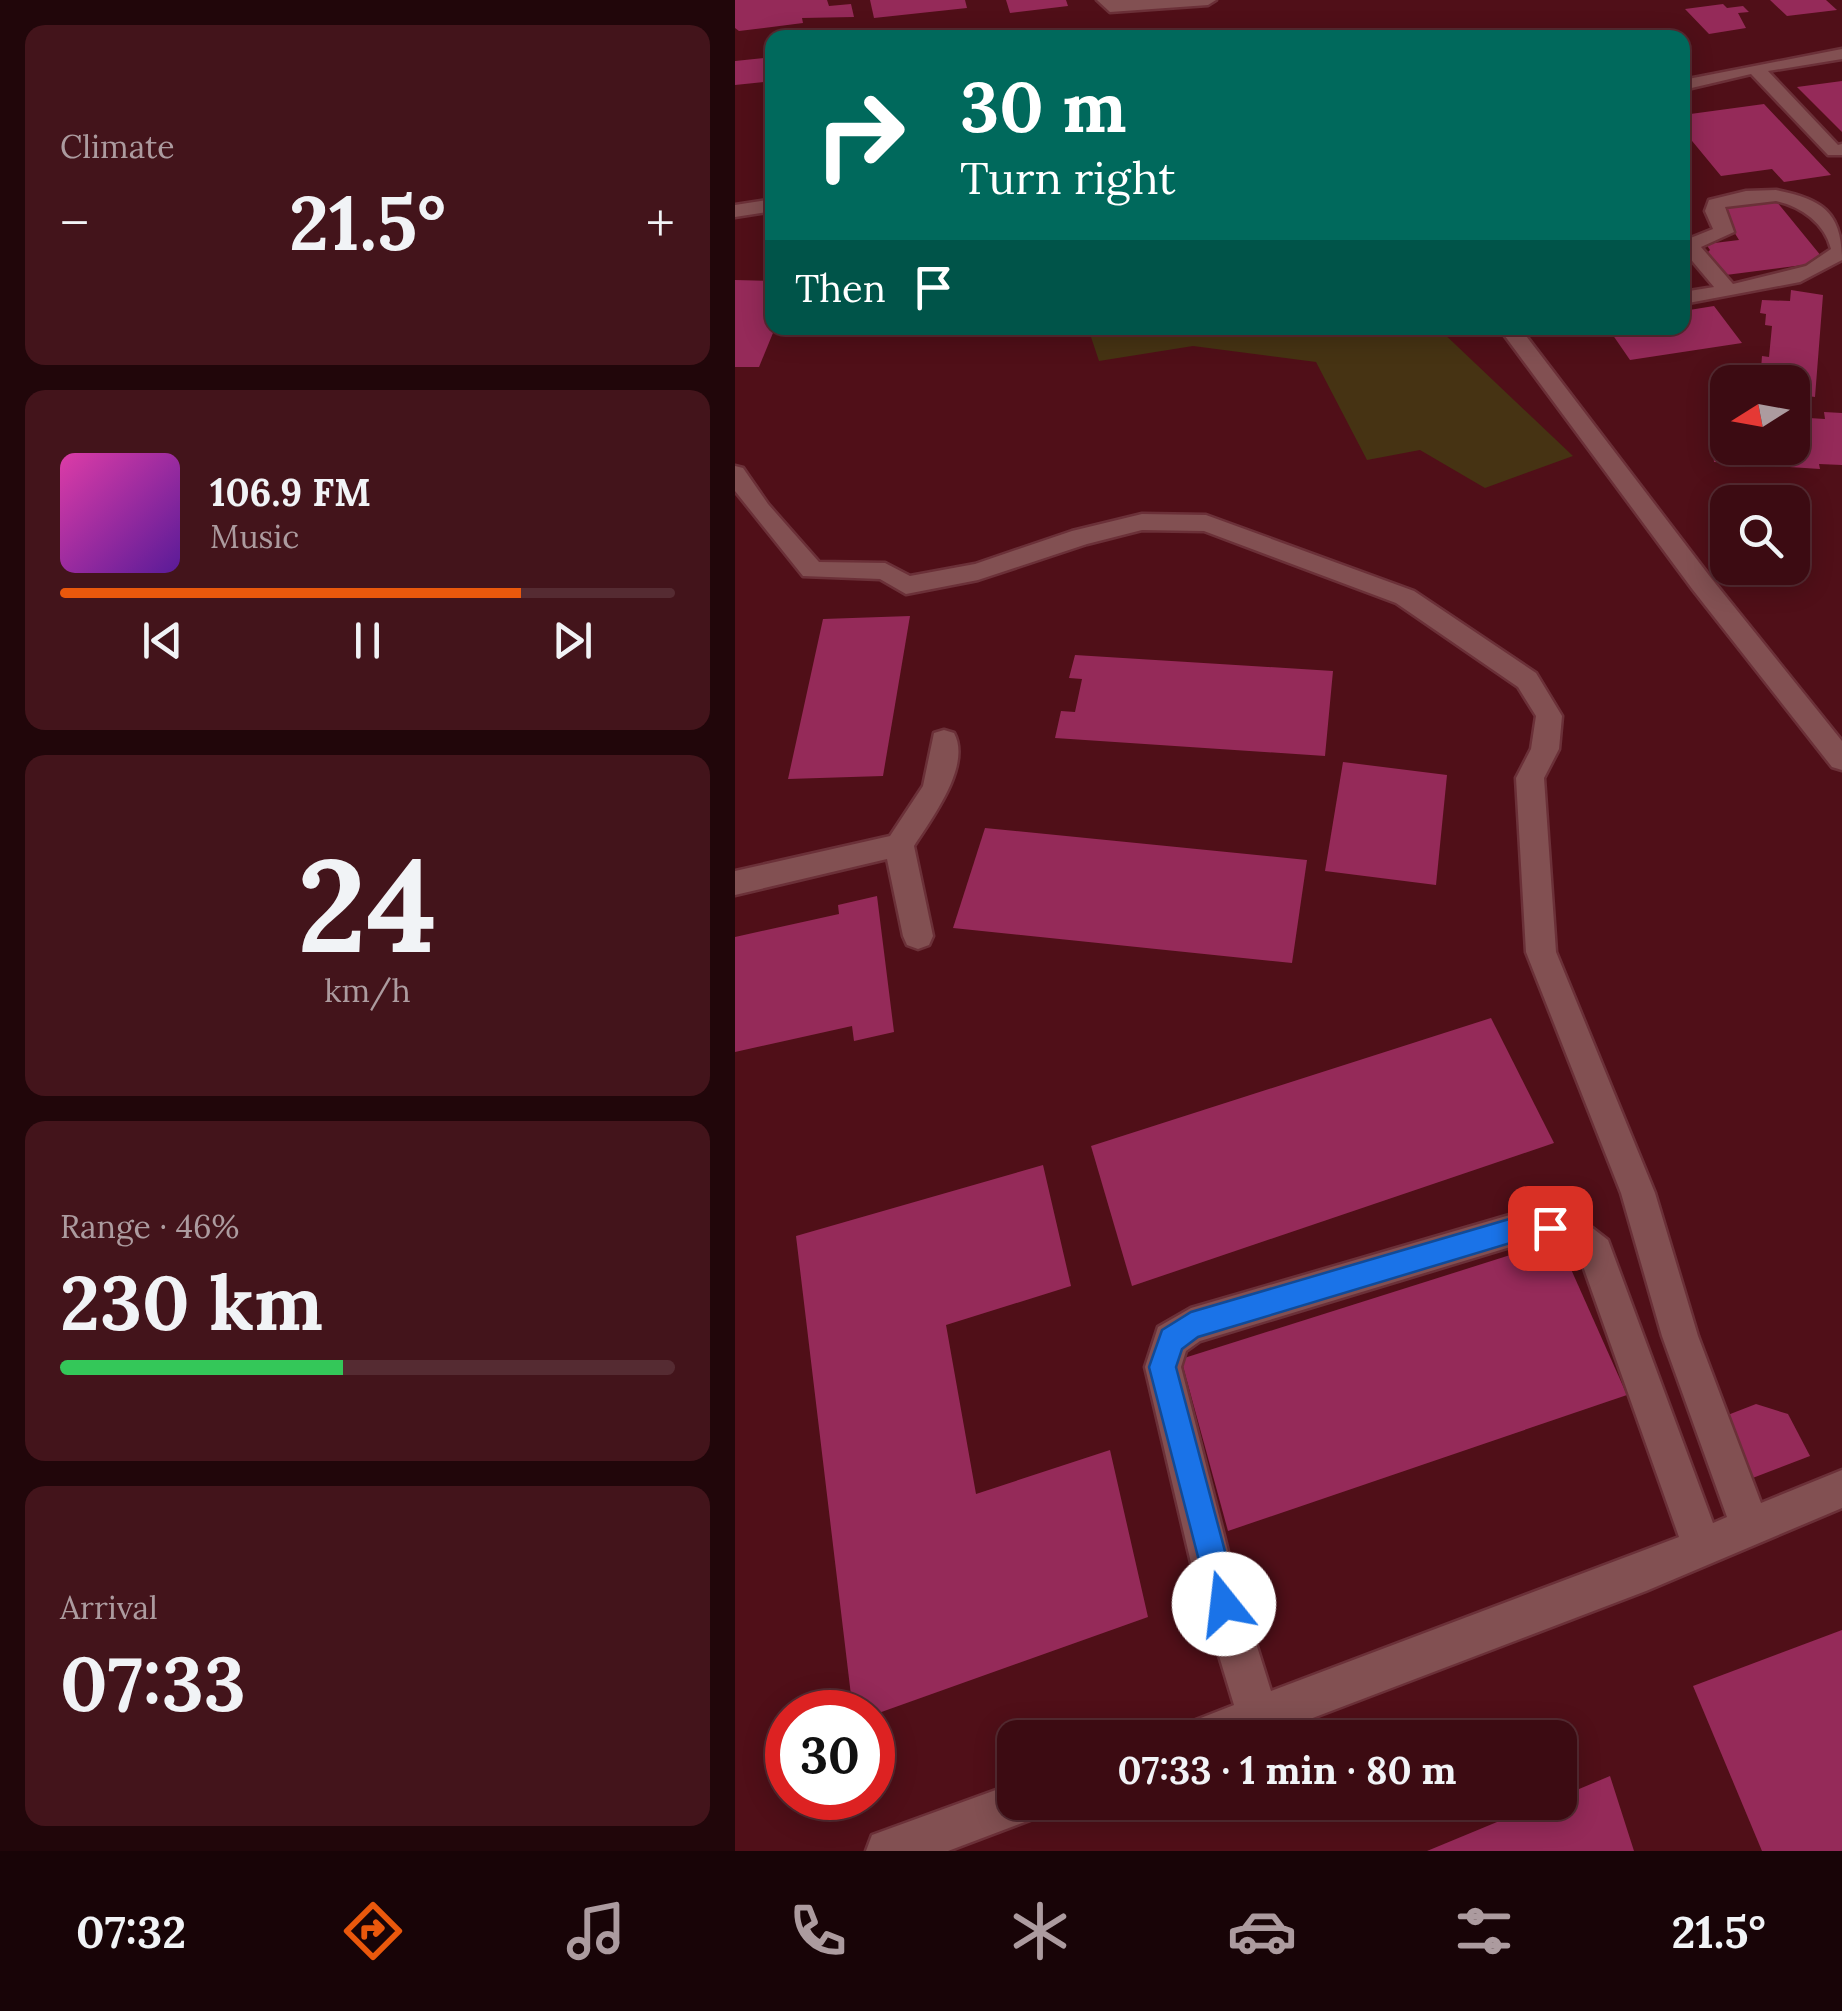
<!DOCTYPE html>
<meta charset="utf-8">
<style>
:root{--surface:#3c0b12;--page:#43141b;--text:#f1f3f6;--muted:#ac9b9f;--line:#552b32;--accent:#ea580c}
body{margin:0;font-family:Lora,serif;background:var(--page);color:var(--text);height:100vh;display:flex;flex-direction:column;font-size:38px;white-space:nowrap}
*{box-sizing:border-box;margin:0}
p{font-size:32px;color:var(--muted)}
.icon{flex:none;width:55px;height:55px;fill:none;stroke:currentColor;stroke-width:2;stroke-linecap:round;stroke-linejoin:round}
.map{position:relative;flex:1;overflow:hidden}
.panel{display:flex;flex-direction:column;gap:25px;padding:25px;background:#21060a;width:735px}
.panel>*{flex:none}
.guide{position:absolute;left:30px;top:30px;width:925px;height:305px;border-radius:20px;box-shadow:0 5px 25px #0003,0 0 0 2px var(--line);background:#00695c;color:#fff;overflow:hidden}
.needle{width:65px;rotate:259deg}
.buttons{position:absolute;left:975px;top:365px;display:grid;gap:20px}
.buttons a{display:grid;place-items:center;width:100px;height:100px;border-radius:20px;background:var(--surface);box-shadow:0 5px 25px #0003,0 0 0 2px var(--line);font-size:50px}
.speed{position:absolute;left:30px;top:1690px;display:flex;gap:20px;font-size:50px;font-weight:700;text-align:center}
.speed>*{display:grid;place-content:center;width:130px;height:130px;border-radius:50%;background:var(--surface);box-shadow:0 5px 25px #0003,0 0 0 2px var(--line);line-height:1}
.speed .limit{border:15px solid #d22;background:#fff;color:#111}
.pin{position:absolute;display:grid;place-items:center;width:85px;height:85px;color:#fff;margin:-42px;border-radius:20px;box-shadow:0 5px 15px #0006}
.me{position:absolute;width:110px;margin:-55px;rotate:344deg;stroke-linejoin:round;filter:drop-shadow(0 0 8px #0008)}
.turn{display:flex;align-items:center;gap:35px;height:210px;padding:0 30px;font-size:45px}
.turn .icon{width:130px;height:130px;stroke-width:2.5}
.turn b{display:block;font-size:70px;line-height:85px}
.then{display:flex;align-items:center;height:95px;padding:0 30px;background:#0003;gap:20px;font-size:38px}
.big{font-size:75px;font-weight:800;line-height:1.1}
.panel .tile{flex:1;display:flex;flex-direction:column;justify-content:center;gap:15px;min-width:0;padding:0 35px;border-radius:20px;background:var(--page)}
.panel .dial{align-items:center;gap:0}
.dial b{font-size:130px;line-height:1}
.song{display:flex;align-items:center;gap:30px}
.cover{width:120px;height:120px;border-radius:15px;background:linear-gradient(135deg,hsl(320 70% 55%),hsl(270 70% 35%))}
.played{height:10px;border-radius:5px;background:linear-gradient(90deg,var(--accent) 75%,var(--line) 75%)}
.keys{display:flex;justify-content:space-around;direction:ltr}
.heat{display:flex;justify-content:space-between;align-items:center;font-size:55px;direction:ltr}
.charge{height:15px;border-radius:8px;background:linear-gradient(90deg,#34c759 46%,var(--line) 0)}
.trip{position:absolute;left:262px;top:1720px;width:580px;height:100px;border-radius:20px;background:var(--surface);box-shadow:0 5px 25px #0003,0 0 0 2px var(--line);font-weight:800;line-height:100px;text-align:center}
.tabs{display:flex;height:160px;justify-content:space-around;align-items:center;background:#180407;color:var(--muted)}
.tabs .icon{width:70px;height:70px}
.tabs .current{color:var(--accent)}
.tabs b{font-size:45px;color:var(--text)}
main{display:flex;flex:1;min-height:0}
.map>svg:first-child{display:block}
.green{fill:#463313}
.building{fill:#952a59}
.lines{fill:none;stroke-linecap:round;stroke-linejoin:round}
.minor-casing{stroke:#6b3038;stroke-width:5}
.minor{fill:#825052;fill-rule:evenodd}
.route{fill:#1a73e8;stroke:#114b97;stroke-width:2.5}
</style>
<main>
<section class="panel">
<div class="tile"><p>Climate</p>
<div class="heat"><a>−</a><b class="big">21.5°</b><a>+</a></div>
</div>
<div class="tile">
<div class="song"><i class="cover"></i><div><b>106.9 FM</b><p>Music</p></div></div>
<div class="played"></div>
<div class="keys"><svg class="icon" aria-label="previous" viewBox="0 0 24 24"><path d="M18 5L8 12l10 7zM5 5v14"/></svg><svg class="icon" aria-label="pause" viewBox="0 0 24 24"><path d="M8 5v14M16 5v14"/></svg><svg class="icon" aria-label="next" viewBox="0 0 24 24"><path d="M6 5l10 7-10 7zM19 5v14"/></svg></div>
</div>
<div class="tile dial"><b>24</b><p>km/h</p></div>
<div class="tile"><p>Range · 46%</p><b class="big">230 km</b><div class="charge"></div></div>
<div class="tile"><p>Arrival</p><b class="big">07:33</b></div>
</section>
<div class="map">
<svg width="1107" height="1851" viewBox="0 0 1107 1851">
<rect width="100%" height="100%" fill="#500f18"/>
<!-- green -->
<path class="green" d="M353,328H703L838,456L750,488L685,450L632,460L581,362L458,346L364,361Z"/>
<!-- building -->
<g class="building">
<path d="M0,0H92L94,6L116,4L119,17L67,18L68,23L4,31L0,28Z"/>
<path d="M135,0H230L232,8L139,18Z"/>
<path d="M271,0H331L333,6L275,13Z"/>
<path d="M1035,0H1091L1102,10L1052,16Z"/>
<path d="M988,4L992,8L1008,6L1014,12L1003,13L1011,28L974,34L950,9Z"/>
<path d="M38,57V81L0,85V61Z"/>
<path d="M1107,81V132L1062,87Z"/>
<path d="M1029,104L1096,175L1049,182L1037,169L986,176L948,130V115Z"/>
<path d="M1026,199L1042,202L1091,262L991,275L983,264L976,262L971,254L975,250L971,244L1004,240L986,211Z"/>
<path d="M0,280L38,281L40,328L24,367H0Z"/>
<path d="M1056,290L1088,295L1080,397L1058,394V382H1025L1027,356L1034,357L1037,326L1030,325L1031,314L1025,313L1027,300L1055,301Z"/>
<path d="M979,306L1007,343L895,360L873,328H948V311Z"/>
<path d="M973,399L992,400V448H1058V417L1090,419L1089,412L1107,413V465L1084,464L1085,469L979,462Z"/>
<path d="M175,616L148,776L53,779L88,619Z"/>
<path d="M340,655L598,671L590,756L320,738L326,711L340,712L347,679L334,678Z"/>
<path d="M608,762L712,775L701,885L590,871Z"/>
<path d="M250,828L572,860L557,963L218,928Z"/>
<path d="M142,896L159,1032L119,1041L117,1026L0,1052V937L104,914L103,905Z"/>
<path d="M756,1018L819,1143L397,1286L356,1146Z"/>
<path d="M308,1165L336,1286L211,1325L241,1494L375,1450L413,1617L138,1715L118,1712L61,1236Z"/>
<path d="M823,1240L892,1395L493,1531L446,1359Z"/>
<path d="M1021,1404L1053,1414L1075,1456L1015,1479L985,1418Z"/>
<path d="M1107,1630V1851H1027L958,1686Z"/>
<path d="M875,1776L899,1851H692L810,1802H825V1797Z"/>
</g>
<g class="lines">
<defs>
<g id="minor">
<path d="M362,0H481L473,5L375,12Z"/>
<path d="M1107,49V59L1033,71L1103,145L1107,144V155H1093L1016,74L948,90V80Z"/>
<path d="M1041,190C1087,199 1107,212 1107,260L1065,282L948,304V292L979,287L948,250V241L978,229L970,211L974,200L1011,191ZM1041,201C1065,206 1090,223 1096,249L1071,266L998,284L966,247L999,232L990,207Z"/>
<path d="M38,199V211L0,217V205Z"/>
<path d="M764,328H785L976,578L1107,741V770L1097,767L958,590Z"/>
<path d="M0,466L8,468L33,504L84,562L150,563L175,576L240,564L337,531L407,514L471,515L679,591L801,673L827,716L824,749L809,778L821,952L920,1193L963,1336L1026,1503L1107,1470V1508L911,1591L525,1738H447L453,1723L499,1705L457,1567L410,1367L423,1327L456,1308L795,1209L847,1220L873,1240L978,1523L992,1517L927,1336L886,1193L791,952L781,778L796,749L801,716L783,687L661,603L469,531L407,530L352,544L243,580L171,594L145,579L68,576L0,491ZM795,1241L827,1247L847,1263L944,1537L536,1691L497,1567L446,1367L451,1351L465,1341Z"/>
<path d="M209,730L219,733C237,766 196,819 179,846L198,936L194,945L183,949L172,945L168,936L152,859L0,895V871L155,836L188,786L199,733Z"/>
<path d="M280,1783V1802H309L303,1817L213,1851H131L137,1835Z"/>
</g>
</defs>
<!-- minor casing -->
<use href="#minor" class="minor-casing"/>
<!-- minor -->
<use href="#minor" class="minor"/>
</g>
<!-- route -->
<path class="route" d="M795,1213L824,1219L828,1228L824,1237L815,1241L795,1237L463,1337L447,1349L441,1367L504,1604L500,1615L489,1620L478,1615L414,1367L427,1330L456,1312Z"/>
</svg>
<div class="buttons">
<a><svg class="needle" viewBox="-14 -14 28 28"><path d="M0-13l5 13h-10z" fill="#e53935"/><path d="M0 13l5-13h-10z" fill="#ac9b9f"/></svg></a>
<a><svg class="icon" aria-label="search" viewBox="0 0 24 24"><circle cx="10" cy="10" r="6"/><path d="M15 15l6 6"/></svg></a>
</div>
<div class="speed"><div class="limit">30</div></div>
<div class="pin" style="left:815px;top:1228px;background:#d93025"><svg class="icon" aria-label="arrive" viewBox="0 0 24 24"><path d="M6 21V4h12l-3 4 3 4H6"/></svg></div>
<svg class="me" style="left:489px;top:1604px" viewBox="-20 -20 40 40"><circle r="19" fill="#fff"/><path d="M0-13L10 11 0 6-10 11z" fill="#1a73e8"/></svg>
<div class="trip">07:33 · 1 min · 80 m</div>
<div class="guide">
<div class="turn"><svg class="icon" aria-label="right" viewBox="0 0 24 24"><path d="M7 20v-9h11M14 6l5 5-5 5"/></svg><div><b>30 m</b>Turn right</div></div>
<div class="then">Then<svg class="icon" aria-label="arrive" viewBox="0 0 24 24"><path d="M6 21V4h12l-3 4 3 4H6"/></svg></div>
</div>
</div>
</main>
<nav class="tabs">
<b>07:32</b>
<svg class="icon current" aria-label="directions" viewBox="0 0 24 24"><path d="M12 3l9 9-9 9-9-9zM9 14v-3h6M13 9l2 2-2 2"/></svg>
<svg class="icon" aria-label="music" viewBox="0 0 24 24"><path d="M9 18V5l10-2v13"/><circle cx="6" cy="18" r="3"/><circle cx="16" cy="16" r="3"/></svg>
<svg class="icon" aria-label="phone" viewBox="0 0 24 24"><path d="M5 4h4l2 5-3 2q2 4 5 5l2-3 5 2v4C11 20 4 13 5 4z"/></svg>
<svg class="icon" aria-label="climate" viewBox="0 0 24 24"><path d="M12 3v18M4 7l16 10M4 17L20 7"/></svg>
<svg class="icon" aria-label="car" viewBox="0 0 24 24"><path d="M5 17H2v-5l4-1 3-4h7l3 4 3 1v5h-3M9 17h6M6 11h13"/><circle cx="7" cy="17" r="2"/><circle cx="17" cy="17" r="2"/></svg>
<svg class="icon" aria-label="filters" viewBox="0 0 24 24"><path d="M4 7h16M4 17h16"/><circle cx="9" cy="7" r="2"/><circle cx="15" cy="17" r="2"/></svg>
<b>21.5°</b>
</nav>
